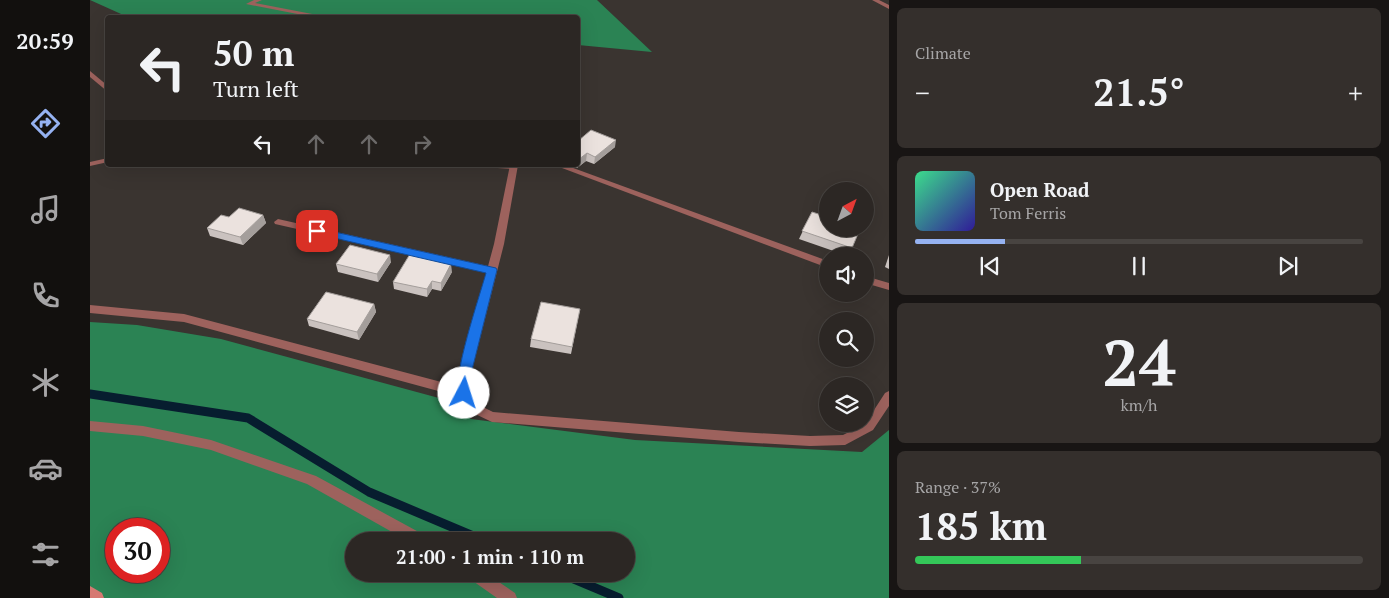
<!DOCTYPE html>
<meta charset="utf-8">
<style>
:root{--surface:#2c2724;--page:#342f2c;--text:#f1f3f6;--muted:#a6a5a6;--line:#484441;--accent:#95b2f1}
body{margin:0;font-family:"PT Serif",serif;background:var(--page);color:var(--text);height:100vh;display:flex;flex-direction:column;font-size:19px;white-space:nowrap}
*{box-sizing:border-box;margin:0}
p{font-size:16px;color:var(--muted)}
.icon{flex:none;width:28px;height:28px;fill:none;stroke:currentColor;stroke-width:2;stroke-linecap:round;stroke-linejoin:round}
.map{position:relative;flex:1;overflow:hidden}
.details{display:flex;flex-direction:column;gap:8px;padding:8px;background:#181514;width:500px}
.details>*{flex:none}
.top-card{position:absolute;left:15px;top:15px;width:475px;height:152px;border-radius:5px;box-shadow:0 5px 20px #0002,0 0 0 1px var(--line);background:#2c2724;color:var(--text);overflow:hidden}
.needle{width:32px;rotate:41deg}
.tools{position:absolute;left:729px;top:182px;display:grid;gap:10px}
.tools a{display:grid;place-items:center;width:55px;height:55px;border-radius:50%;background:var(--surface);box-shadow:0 5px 20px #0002,0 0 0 1px var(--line);font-size:25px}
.speed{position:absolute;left:15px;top:518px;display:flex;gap:10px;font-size:25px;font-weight:700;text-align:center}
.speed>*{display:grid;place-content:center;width:65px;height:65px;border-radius:50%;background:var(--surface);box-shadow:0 5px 20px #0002,0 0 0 1px var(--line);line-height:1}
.speed .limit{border:8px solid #d22;background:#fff;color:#111}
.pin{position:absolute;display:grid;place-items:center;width:42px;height:42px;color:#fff;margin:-21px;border-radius:10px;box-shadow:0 2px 8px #0006}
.me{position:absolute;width:55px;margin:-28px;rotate:5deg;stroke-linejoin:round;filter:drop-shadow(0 0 4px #0008)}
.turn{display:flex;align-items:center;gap:18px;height:105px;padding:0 25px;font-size:22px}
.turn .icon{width:65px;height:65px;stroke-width:2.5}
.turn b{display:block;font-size:35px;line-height:42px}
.lanes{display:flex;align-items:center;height:48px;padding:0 25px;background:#0003;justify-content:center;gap:25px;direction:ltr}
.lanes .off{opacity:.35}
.big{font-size:38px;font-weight:700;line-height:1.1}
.details .widget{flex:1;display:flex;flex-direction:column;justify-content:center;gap:8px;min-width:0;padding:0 18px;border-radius:8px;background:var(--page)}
.details .dial{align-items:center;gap:0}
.dial b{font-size:65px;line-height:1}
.song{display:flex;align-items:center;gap:15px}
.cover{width:60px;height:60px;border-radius:8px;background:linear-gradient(135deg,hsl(150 70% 55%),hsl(250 70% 35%))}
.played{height:5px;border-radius:2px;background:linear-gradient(90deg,var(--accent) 20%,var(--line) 20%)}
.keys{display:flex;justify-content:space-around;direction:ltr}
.heat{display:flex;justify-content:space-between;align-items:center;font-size:28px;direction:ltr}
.charge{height:8px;border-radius:4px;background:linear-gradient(90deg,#34c759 37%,var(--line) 0)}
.trip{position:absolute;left:255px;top:532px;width:290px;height:50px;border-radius:25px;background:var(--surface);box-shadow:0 5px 20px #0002,0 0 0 1px var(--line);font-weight:700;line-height:50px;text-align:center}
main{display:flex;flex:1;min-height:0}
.dock{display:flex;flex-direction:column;width:90px;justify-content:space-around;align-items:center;background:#12100e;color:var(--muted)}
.dock .icon{width:35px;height:35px}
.dock .active{color:var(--accent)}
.dock b{font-size:22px;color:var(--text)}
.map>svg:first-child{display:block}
.forest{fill:#2b8354;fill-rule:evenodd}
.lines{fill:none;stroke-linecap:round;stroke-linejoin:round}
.stream{stroke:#071d2f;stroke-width:9}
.lane{fill:#9d625d;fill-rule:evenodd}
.street{fill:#9d625d;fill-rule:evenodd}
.secondary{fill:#d67972;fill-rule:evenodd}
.wall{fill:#cac2bf}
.shaded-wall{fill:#a49e9b}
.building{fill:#ebe2de;stroke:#a49e9b}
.route{fill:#1a73e8;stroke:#114b97}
</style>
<main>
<nav class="dock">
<b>20:59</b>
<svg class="icon active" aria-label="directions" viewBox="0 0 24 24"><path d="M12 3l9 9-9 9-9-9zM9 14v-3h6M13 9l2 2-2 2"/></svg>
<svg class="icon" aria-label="music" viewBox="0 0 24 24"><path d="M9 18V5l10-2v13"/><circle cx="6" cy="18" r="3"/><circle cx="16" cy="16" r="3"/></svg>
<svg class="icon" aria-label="phone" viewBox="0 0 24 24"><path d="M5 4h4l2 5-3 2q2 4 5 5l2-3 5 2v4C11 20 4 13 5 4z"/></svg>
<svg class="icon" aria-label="climate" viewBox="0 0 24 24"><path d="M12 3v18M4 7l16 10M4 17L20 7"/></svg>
<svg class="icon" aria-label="car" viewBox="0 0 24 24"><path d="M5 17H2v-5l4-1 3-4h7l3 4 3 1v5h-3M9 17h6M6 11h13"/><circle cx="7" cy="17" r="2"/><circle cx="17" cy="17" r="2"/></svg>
<svg class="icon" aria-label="filters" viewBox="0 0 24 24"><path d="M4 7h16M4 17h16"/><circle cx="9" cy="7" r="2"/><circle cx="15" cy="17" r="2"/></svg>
</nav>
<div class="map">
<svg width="799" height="598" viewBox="0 0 799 598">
<rect width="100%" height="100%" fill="#3a3430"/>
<!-- forest -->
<g class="forest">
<path d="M0,0H507L562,52L488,45V18H40Z"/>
<path d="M0,322L47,325L131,339L360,401L381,419L545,440L772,452L799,430V598H0ZM26,529H69V571H26ZM264,541H536V574H264Z"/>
</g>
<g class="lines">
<!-- stream -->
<g class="stream">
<path d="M0,394L158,418L279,492L395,541"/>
<path d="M472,574L529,598"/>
</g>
<!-- lane -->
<g class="lane">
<path d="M164,0H172L165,3L243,18H228L156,4Z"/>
<path d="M0,71L18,86V92L0,77Z"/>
<path d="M18,158V162L0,166V162Z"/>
<path d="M387,165H426L428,167L424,169L391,167Z"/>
<path d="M464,165H475L738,261V268Z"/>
<path d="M188,219L402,267L407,270L402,273L185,224L184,222Z"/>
<path d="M775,276L799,283V290L775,283Z"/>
<path d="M0,305L94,314L374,388L378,390L380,393L378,396L374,398L94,322L0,313Z"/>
<path d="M0,421L53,426L121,440L226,476L336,536L338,541H318L217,484L121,450L53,436L0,431Z"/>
<path d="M378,574H397L425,593L427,598H407L380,579Z"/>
</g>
<!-- street -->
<g class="street">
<path d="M782,0H789L799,5V9Z"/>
<path d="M420,165H428L414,244L381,374V391L383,399L391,406L403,412L649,432L720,436L753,435L775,424L795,393L799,391V406L783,430L755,445L720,446L649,442L402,422L383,413L375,405L370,391L369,374L404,244Z"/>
</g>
<!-- secondary -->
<path class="secondary" d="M0,586L12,593L14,598H0Z"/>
</g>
<!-- wall -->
<g class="wall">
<path d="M488,141L525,147L504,164L496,161L487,168L480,165H488Z"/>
<path d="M722,212L762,248L758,256L709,239Z"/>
<path d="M173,215L176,223L153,245L120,236L117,228Z"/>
<path d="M799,255V269L795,267Z"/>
<path d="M301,262L288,282L248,272L246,264Z"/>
<path d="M362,272L351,291L342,289L337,297L304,289L303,282Z"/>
<path d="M284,304L286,312L269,340L219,326L217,319Z"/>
<path d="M490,309L481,354L440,347L441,339Z"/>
</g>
<!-- shaded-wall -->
<g class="shaded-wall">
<path d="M526,140L525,147L504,164L505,157Z"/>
<path d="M497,153L496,161L487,168L488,160Z"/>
<path d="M173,215L176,223L153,245L150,237Z"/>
<path d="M300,255L301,262L288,282L287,274Z"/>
<path d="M361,264L362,272L351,291V283Z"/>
<path d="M342,281V289L337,297V289Z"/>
<path d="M284,304L286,312L269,340L267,332Z"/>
</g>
<!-- building -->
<g class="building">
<path d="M501,130L526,140L505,157L497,153L488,160V141Z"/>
<path d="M149,208L173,215L150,237L117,228L131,215L139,217Z"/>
<path d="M722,212L738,217V229H770L762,248L712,231Z"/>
<path d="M260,245L300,255L287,274L246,264Z"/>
<path d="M320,254L361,264L351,283L342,281L337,289L303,282Z"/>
<path d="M236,292L284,304L267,332L217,319Z"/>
<path d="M451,302L490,309L482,347L441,339Z"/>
</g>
<!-- route -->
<path class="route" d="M224,228H227L406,268L407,270L381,374V393L379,396L374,398L369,396C361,380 390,295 396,273L227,234L222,231Z"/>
</svg>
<div class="tools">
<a><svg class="needle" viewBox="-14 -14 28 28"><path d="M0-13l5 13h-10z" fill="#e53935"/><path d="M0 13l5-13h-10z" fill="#a6a5a6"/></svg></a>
<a><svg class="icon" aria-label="sound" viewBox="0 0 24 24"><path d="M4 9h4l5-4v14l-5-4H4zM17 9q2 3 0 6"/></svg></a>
<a><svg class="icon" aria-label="search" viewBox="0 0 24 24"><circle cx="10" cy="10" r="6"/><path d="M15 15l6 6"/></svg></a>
<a><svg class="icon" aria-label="layers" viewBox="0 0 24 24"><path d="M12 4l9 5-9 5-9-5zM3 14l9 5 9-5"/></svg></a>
</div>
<div class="speed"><div class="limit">30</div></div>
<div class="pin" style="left:227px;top:231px;background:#d93025"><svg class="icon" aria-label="arrive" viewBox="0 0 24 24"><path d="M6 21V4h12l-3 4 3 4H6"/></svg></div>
<svg class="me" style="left:374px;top:393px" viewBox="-20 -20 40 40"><circle r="19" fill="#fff"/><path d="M0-13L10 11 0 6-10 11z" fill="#1a73e8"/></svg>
<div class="trip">21:00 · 1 min · 110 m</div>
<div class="top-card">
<div class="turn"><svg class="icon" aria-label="left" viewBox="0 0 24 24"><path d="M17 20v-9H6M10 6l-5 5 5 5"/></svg><div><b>50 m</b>Turn left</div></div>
<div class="lanes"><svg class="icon" aria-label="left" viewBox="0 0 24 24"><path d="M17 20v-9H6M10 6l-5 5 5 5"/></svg><svg class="icon off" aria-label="ahead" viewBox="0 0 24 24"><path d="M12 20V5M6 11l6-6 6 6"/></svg><svg class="icon off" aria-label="ahead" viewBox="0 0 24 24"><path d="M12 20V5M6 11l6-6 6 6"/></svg><svg class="icon off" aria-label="right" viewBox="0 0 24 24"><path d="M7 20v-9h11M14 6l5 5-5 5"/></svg></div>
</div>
</div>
<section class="details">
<div class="widget"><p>Climate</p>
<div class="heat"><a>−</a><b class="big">21.5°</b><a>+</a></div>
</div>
<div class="widget">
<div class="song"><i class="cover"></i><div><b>Open Road</b><p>Tom Ferris</p></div></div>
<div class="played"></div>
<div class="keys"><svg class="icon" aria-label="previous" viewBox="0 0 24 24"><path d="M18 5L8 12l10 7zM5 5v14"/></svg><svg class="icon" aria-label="pause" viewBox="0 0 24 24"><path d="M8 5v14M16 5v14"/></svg><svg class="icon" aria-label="next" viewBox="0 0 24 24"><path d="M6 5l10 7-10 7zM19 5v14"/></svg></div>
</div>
<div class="widget dial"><b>24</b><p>km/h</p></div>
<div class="widget"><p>Range · 37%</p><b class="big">185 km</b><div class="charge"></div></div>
</section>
</main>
